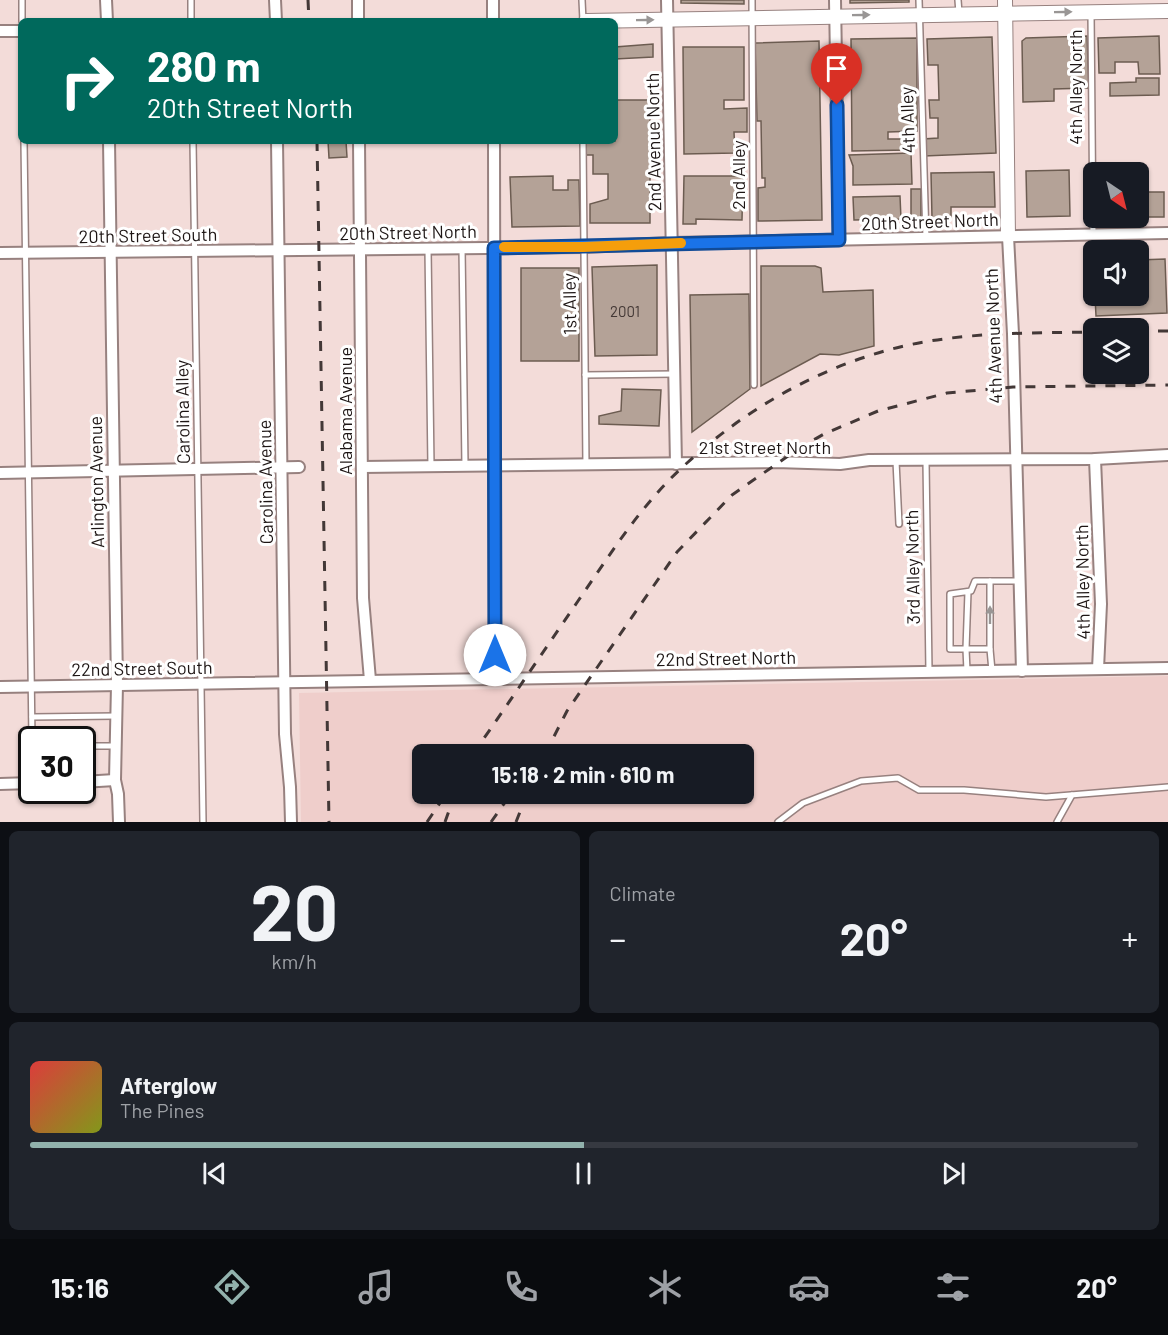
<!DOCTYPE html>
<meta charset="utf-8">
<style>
:root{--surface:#171b24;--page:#20242c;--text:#f1f3f6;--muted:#9ea1a6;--line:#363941;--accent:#92b2ad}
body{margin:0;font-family:Barlow,sans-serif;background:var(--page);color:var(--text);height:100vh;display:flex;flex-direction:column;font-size:22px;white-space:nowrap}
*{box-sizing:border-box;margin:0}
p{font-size:20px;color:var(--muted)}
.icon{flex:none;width:33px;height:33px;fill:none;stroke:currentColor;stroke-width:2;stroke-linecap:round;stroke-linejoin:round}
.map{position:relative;height:822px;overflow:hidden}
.sheet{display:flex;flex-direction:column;gap:9px;padding:9px;background:#0d0f14;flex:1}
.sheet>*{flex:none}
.top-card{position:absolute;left:18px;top:18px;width:600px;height:126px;border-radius:9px;box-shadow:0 2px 4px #0004;background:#00695c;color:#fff;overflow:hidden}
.needle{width:39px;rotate:145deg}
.buttons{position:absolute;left:1083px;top:162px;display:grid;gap:12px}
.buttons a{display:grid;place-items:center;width:66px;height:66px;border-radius:9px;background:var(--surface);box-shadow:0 2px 4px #0004;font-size:30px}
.speed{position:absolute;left:18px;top:726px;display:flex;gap:12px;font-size:30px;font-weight:700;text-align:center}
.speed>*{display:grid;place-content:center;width:78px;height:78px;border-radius:50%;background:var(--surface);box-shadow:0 2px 4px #0004;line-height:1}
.speed .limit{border:3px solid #111;border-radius:9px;background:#fff;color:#111}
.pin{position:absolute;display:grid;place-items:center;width:51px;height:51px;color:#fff;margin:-62px -26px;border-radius:50% 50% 50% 0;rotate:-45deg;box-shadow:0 0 6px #0007}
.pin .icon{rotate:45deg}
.me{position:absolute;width:66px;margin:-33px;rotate:0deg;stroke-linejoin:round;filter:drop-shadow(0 0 4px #0008)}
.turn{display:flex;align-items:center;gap:21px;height:126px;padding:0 30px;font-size:27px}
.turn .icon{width:78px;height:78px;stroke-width:2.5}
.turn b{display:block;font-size:42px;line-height:51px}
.big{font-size:45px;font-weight:700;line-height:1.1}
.sheet .card{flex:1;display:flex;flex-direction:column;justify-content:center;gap:9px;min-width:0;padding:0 21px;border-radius:9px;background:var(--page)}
.sheet .dial{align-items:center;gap:0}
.dial b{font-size:78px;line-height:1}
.song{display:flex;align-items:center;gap:18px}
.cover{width:72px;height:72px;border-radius:9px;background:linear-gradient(135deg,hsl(0 70% 55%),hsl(70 70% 35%))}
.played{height:6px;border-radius:3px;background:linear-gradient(90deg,var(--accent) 50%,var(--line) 50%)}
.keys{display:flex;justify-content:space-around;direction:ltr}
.heat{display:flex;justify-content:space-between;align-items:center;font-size:33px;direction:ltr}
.sheet .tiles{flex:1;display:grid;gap:9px;grid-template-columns:1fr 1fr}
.card:last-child{grid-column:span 2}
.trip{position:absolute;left:412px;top:744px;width:342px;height:60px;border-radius:9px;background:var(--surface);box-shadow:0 2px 4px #0004;font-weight:700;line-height:60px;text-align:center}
.menu{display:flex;height:96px;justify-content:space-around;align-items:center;background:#090b0e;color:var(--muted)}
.menu .icon{width:42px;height:42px}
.menu .active{color:var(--accent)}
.menu b{font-size:27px;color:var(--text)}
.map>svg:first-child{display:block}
.built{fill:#efcecb;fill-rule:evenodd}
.building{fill:#b4a297;stroke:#6c5c51;stroke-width:1.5}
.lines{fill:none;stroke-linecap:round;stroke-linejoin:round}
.service-casing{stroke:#97817f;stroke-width:8}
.minor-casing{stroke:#97817f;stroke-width:14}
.tertiary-casing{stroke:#97817f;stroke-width:16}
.service{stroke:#fff;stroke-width:5}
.minor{stroke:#fff;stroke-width:10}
.tertiary{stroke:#fff;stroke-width:14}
.rail{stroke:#433837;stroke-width:3;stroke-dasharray:10 10;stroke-linecap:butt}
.oneway{fill:#999695}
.route-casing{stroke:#114b97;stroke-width:15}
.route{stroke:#1a73e8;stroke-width:10}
.slow{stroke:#f59e0b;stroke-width:10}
.labels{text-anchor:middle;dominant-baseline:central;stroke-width:6;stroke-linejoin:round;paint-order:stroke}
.number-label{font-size:15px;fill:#433835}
.street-label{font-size:18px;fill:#1d1514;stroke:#fff}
</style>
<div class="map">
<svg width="1168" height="822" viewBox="0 0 1168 822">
<rect width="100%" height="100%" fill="#f3dcd9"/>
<!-- built -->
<path class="built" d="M1168,676V822H301L299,693ZM423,754H744V794H423Z"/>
<!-- building -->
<g class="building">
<path d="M681,0H744V4L681,3Z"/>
<path d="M850,0H909V2L850,3Z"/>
<path d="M1087,36L1089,88L1054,89V101L1023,102L1022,41L1026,38Z"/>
<path d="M1159,36L1160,74H1139L1138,62H1115V73H1099L1098,38Z"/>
<path d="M992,37L996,153L924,156L923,139L938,138V118H930L929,100H939L938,65H928L927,39Z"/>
<path d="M917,38V131L888,132V139H908V150L852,151L851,39Z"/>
<path d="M819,41L822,220L758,221V188L765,187V178H762L761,121H757L755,43Z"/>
<path d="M653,44V57L615,59V47Z"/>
<path d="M683,47H744V100H724V109L747,108V132H734L735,153L684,154Z"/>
<path d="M1136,78H1159V95L1110,96V83L1136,82Z"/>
<path d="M615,100H650V223H590V204L608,199V174H593V155H585V141H615Z"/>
<path d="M328,141H346L347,157L329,158Z"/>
<path d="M911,153L912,184L853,185V166L849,155Z"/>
<path d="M1069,170L1070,216L1027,217L1026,171Z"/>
<path d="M994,172L995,207H951V218H932L931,173Z"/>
<path d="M553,176V190H568V180H579L580,226L512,227L510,177Z"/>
<path d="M684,176H743L742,220L696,219V224H683Z"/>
<rect x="911" y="189" width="10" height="31"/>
<rect x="1138" y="192" width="26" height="25"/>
<path d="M900,196L901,219L854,220L853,197Z"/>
<path d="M1165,259L1167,313L1096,316L1095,296H1138V260Z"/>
<path d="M657,265V355L595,356L592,267Z"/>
<path d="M761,266H815L821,268L823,292L873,290L874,346L839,355L820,354L761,386Z"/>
<rect x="521" y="268" width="58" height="93"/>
<path d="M749,294L750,389L692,432L690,295Z"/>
<path d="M622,389L661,390L659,426L599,424V416L621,411Z"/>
</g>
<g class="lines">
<defs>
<g id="service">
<path d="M22,0V21"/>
<path d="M191,0V21"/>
<path d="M582,0L583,21"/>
<path d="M752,0L754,385"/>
<path d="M919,0L926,238"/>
<path d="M958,0L959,13"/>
<path d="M1091,13L1093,235"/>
<path d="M24,141L32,740"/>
<path d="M193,141L203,822"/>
<path d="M583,141L586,466"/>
<path d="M462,248L465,465"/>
<path d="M428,249L431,466"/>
<path d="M585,375L675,374"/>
<path d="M896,461L899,524"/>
<path d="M926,461L929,672"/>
<path d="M968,592L966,649H950V594L971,591L975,581H1019"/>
<path d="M990,649V581"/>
<path d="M967,671L966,649H990L992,671"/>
<path d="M32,717L116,716"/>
<path d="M82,746H116"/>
<path d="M778,822L803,803L861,781L898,778L919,790H964L1046,797L1168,787"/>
<path d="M1057,822L1072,795"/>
</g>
<g id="minor">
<path d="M106,0L107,21"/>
<path d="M275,0L276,21"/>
<path d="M358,0V21"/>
<path d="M493,0V21"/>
<path d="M667,0L676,464"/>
<path d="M835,0L839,240"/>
<path d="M0,31H21"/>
<path d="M109,141L117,685L115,780L118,794L119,822"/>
<path d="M277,141L285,734L290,787L291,822"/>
<path d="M359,141L363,598L370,680"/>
<path d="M494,141L495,678"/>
<path d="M1008,236L1013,334L1022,671"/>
<path d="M0,253L583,247L672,243L1168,233"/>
<path d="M1095,459L1101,604L1098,669"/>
<path d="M362,467L776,462L840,464L869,460L1095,459L1168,455"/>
<path d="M0,473L299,467"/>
<path d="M0,687L1168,668"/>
<path d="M82,782L115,780"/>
<path d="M0,784L32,783"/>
</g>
<g id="tertiary">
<path d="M1005,0L1008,236"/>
<path d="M586,21L1168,11"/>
</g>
</defs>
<!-- service casing -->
<use href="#service" class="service-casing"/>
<!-- minor casing -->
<use href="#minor" class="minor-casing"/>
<!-- tertiary casing -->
<use href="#tertiary" class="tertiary-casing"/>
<!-- service -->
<use href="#service" class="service"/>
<!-- minor -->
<use href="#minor" class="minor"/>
<!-- tertiary -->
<use href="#tertiary" class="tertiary"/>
<!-- rail -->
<g class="rail">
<path d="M308,0L309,21"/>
<path d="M317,141L329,822"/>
<path d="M1138,331H1168"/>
<path d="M473,754C508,704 543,652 578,601C611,553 643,502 687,463C748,407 823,365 904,346C966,332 1030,333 1094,332"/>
<path d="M545,754L567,711L677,552L732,495L798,449L824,434L878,411L947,393L1013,387L1168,385"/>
<path d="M427,822L446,794"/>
<path d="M445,822L455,794"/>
<path d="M491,822L511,794"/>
<path d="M516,822L527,794"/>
</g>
</g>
<!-- one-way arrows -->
<defs><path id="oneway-solid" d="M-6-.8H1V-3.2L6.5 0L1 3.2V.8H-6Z" transform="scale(1.5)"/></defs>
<g class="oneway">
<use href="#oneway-solid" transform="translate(1063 12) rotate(-1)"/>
<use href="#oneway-solid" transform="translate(861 15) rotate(-1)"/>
<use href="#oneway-solid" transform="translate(645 20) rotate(-1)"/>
<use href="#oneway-solid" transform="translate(990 615) rotate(-90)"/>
</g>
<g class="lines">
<defs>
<path id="route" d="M495,655L494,248L839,240L837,105"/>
</defs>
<!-- route casing -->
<use href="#route" class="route-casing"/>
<!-- route -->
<use href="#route" class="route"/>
<!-- slow -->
<path class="slow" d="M504,247H583L681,243"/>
</g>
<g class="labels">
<!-- number labels -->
<g class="number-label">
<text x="625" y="311">2001</text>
</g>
<!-- street labels -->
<g class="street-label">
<text transform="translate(1075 87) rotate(-90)">4th Alley North</text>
<text transform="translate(907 120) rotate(-92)">4th Alley</text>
<text transform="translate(653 142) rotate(-91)">2nd Avenue North</text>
<text transform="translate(738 175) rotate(-90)">2nd Alley</text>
<text transform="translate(930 221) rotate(-2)">20th Street North</text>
<text transform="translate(408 232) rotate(-1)">20th Street North</text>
<text transform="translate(148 235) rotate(-1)">20th Street South</text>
<text transform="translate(569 304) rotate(-91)">1st Alley</text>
<text transform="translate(993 336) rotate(-92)">4th Avenue North</text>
<text transform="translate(345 411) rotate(-90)">Alabama Avenue</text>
<text transform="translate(182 412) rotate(-91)">Carolina Alley</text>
<text x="765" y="447">21st Street North</text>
<text transform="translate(96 482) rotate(-91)">Arlington Avenue</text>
<text transform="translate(265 482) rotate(-91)">Carolina Avenue</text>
<text transform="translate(912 567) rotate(-91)">3rd Alley North</text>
<text transform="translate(1082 582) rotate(-91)">4th Alley North</text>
<text transform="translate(726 658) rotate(-1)">22nd Street North</text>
<text transform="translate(142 668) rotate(-1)">22nd Street South</text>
</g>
</g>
</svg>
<div class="buttons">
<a><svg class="needle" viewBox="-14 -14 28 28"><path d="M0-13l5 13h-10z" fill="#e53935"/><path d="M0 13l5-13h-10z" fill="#9ea1a6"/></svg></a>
<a><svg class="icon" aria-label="sound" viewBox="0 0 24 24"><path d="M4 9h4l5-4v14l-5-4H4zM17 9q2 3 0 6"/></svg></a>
<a><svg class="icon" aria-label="layers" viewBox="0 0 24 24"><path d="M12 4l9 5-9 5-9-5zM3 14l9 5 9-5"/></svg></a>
</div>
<div class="speed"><div class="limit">30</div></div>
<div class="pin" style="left:837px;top:105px;background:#d93025"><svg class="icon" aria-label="arrive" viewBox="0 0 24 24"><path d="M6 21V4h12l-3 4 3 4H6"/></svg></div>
<svg class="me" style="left:495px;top:655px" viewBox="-20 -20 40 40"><circle r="19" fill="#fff"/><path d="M0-13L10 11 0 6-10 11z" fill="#1a73e8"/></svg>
<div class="trip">15:18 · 2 min · 610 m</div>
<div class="top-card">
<div class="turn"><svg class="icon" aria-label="right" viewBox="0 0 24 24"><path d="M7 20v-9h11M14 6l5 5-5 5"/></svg><div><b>280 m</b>20th Street North</div></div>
</div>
</div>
<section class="sheet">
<div class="tiles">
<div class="card dial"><b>20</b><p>km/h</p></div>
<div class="card"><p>Climate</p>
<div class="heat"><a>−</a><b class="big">20°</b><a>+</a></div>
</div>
<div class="card">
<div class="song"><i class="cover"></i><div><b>Afterglow</b><p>The Pines</p></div></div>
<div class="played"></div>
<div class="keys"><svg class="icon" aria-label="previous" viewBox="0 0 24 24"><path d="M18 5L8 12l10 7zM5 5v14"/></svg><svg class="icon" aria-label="pause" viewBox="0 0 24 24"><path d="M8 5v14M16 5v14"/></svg><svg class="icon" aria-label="next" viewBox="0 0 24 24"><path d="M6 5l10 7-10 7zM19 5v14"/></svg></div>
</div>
</div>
</section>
<nav class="menu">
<b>15:16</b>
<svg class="icon active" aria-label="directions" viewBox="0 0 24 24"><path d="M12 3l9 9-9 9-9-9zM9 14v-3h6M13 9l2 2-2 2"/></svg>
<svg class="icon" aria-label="music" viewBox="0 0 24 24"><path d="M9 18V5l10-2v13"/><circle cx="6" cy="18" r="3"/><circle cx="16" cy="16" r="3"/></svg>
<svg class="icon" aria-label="phone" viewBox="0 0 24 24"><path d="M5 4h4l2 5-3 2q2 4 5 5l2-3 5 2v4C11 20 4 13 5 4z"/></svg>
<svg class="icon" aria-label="climate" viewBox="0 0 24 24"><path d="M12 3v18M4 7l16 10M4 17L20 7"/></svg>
<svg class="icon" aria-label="car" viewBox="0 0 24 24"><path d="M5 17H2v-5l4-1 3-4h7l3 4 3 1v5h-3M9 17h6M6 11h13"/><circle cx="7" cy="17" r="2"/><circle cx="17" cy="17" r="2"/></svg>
<svg class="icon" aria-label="filters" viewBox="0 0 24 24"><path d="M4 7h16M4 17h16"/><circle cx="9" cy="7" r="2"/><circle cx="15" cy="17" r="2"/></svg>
<b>20°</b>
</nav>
